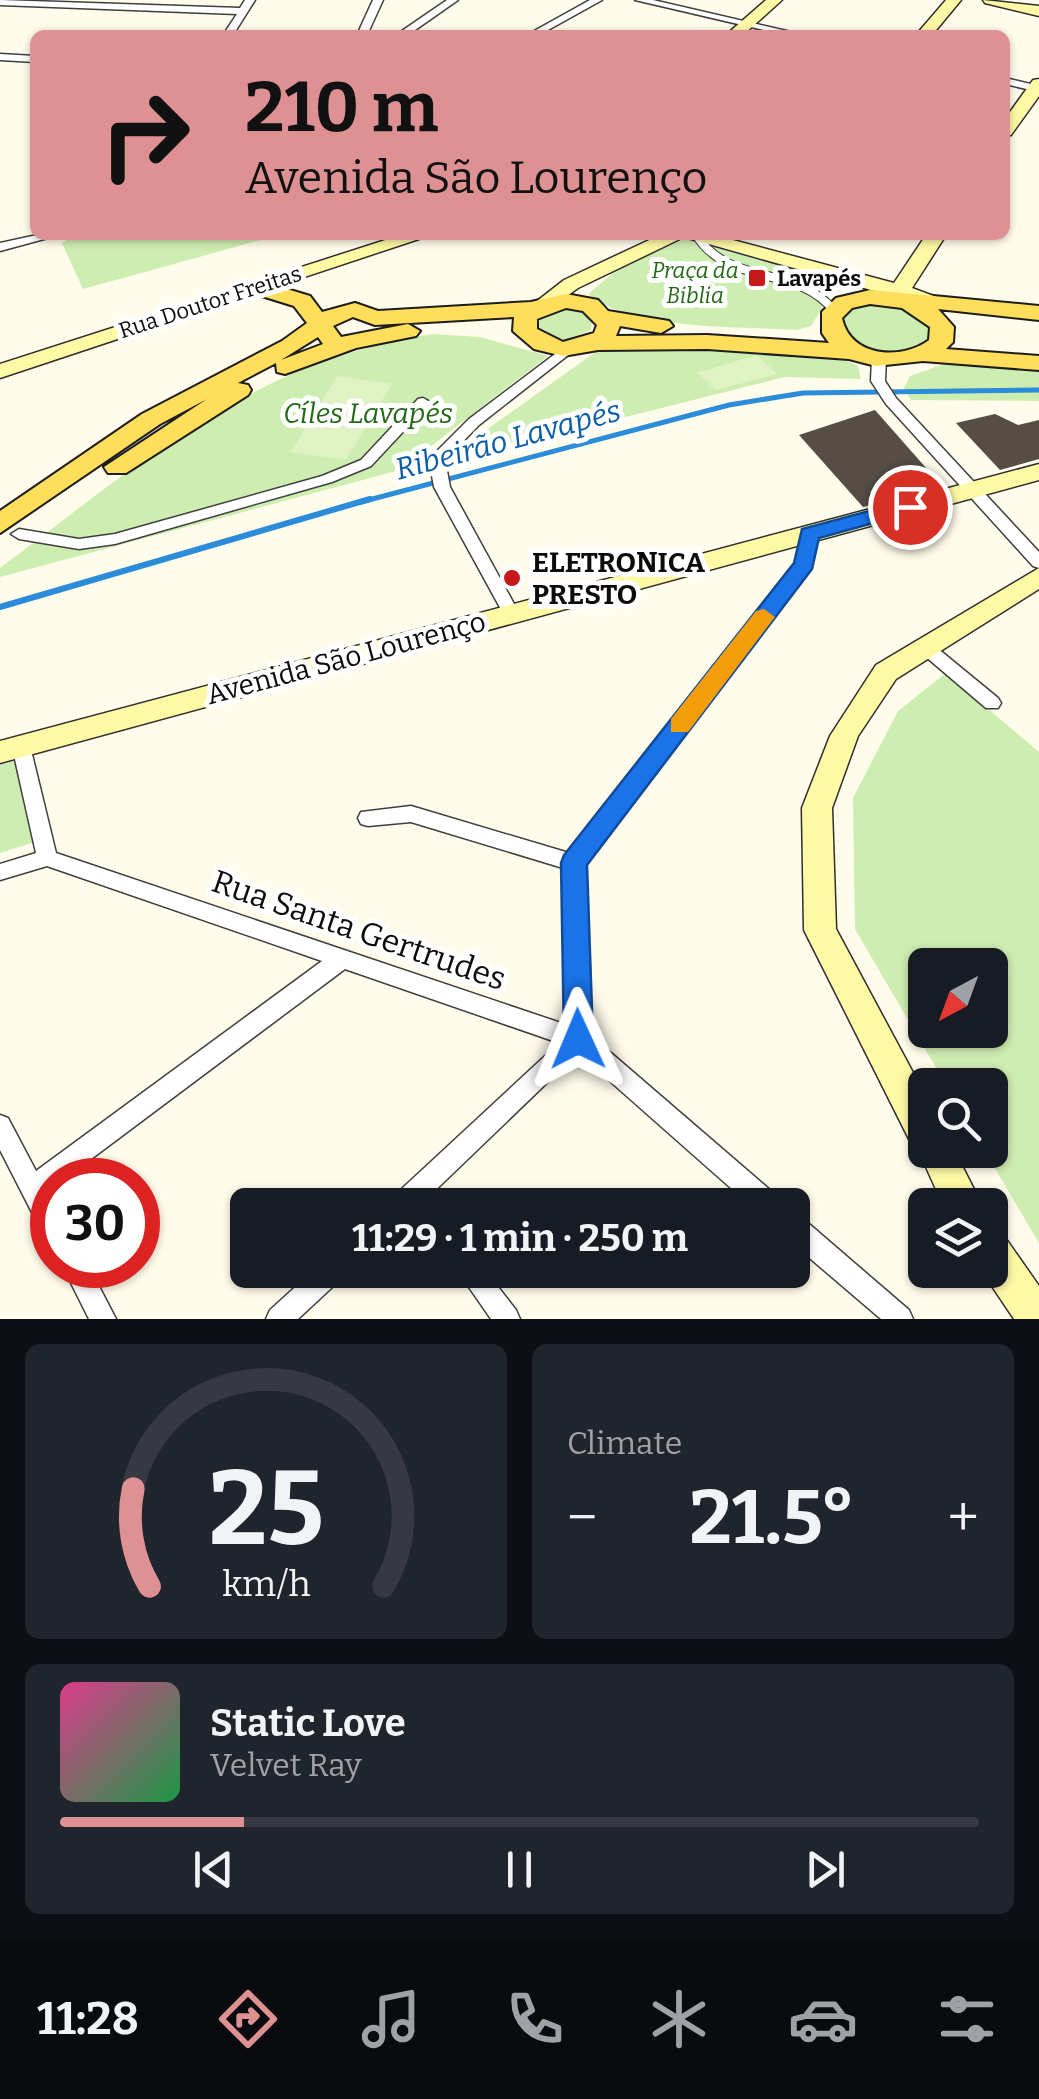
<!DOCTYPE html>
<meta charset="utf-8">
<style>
:root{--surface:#171b24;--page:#20242c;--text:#f1f3f6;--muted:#9ea1a6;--line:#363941;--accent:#de9193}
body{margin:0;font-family:Bitter,serif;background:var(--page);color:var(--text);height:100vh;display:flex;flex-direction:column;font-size:38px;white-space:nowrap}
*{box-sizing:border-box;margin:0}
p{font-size:32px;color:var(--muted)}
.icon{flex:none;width:55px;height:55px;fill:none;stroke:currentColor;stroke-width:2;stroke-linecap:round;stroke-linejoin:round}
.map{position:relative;height:1319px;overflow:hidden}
.panel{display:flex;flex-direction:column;gap:25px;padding:25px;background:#0d0f14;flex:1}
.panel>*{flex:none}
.banner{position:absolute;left:30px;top:30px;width:980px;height:210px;border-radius:15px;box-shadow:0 2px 8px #0004;background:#de9193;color:#111;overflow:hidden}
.needle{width:65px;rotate:221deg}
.controls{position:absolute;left:908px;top:948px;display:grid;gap:20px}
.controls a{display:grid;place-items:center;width:100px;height:100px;border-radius:15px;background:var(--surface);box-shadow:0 2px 8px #0004;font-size:50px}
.speed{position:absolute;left:30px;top:1158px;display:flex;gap:20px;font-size:50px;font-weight:700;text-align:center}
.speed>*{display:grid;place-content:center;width:130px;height:130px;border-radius:50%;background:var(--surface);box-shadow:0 2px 8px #0004;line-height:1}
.speed .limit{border:15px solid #d22;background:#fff;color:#111}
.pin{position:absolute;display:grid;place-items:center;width:85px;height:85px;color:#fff;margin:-42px;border:5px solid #fff;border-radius:50%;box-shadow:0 2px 10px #0007}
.me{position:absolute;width:110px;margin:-55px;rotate:359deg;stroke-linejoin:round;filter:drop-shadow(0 0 8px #0008)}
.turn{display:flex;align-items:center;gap:35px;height:210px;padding:0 50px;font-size:45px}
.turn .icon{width:130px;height:130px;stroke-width:2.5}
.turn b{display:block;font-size:70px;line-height:85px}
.big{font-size:75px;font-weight:700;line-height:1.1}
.panel .tile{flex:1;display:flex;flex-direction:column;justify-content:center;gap:15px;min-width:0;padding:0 35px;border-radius:15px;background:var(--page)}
.panel .dial{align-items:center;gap:0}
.dial svg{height:260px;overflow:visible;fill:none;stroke:var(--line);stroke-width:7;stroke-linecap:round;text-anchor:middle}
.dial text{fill:var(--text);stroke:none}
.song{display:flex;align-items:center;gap:30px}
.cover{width:120px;height:120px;border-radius:15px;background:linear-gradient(135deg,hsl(330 70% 55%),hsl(140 70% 35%))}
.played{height:10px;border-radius:5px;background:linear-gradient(90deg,var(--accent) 20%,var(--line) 20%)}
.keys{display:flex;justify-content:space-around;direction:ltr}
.heat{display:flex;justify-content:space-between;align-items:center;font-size:55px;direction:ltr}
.panel .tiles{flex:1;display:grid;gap:25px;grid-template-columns:1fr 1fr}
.tile:last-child{grid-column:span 2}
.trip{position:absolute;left:230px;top:1188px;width:580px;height:100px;border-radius:15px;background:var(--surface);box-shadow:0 2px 8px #0004;font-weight:700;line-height:100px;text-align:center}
.tab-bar{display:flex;height:160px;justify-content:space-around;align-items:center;background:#090b0e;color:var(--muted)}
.tab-bar .icon{width:70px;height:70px}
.tab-bar .on{color:var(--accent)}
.tab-bar b{font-size:45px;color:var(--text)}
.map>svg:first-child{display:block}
.green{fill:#ceedb1;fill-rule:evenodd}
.pitch{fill:#e1f3c4}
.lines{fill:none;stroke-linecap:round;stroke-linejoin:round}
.stream-far1{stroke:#2b8cd9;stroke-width:5}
.stream{stroke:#2b8cd9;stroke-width:6}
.building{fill:#564d47}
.lane-casing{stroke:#3f3f3f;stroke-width:10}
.street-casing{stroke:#3f3f3f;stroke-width:3}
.secondary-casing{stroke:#2e2e2e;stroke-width:3}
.primary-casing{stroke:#1d1d1d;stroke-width:4}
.lane{stroke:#fff;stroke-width:8}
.street{fill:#fff;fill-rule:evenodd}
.secondary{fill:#fff9a6;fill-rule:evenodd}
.primary{fill:#ffde5b;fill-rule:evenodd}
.route{fill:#1a73e8;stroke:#114b97;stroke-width:2.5}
.slow{fill:#f59e0b}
.poi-dot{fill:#c71919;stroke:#fff;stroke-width:4}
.labels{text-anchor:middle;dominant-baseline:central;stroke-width:10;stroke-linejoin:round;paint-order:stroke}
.far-park-label{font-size:22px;font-style:italic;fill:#256917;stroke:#fff}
.far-poi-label{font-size:22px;font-weight:bold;fill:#0c0c0c;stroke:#fff;text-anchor:start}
.far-street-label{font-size:22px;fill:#0c0c0c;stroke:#fff}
.park-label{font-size:28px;font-style:italic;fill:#256917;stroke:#fff}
.poi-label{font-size:28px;font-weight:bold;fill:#0c0c0c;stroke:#fff;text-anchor:start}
.street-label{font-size:28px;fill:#0c0c0c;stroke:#fff}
.water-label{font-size:30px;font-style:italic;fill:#0b5da8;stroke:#fff}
.near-street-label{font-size:32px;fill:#0c0c0c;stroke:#fff}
</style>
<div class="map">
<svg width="1039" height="1319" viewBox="0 0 1039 1319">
<rect width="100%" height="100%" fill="#fffceb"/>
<!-- green -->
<g class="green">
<path d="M76,235H279L83,289L62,243Z"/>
<path d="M685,239L820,277L829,297L811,326L797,330C739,326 633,331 588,294L619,268Z"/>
<path d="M875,302L906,307L934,329L928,345C892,354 870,357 840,331L842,314Z"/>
<path d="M552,306L581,309L592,319L591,330L565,340L539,334L532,317Z"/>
<path d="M433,334L480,337L548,356L400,470L0,577V568C142,462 250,362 433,334Z"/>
<path d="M659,341L830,354L858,366L861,379L785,377L470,456L471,441L601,348Z"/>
<path d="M947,363L1039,370V401L911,400L904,388L910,376Z"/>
<path d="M946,673L1039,752V1243L984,1150H990V1085H946L855,929L853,798L898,711ZM925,965H990V1030H925Z"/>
<path d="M19,760L38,841L0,853V765Z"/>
</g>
<!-- pitch -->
<g class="pitch">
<path d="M757,355L777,374L716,390L697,373Z"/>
<path d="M337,376L392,384L346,460L291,452Z"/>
</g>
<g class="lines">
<!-- stream-far1 -->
<path class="stream-far1" d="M361,502L729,405L803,393L1039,390"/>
<!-- stream -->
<path class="stream" d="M0,607L370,499"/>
</g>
<!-- building -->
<g class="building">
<path d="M875,410L942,486L863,507L799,435Z"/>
<path d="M995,414L1018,425L1039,420V459L1000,470L956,423Z"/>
</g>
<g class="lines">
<defs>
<path id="lane" d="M697,236C729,287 798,264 834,311"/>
<g id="street">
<path d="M0,0L240,8L245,0H255L233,35H223L237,14L0,5Z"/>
<path d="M373,0H383L367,35H357Z"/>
<path d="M447,0H458L408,35H396Z"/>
<path d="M590,0H602L539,35H527Z"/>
<path d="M635,0H653L804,35H785Z"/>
<path d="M0,54L35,56V62L0,60Z"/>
<path d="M1005,78L1039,86V92L1005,84Z"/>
<path d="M37,235H59L0,251V243Z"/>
<path d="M567,345L574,349L572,352L479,425L445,460L450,487L519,613L511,619L503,613L434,487L429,459L469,419Z"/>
<path d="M879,354L886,358L885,381L896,398L1039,552V568L1033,566L886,404L871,381L872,358Z"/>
<path d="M423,398L430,402L428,405L371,466L332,482L115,544L79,549L19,539L11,534L19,529L79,539L115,534L322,476L361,460L418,399Z"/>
<path d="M809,529L817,534L810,568L583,865L589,1034L777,1196L780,1205H750L578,1053L420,1205H391L394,1196L559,1043L345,969L63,1180H52V1188L48,1192L52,1201V1237L43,1234L0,1150V1115L8,1118L36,1171L322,961L47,866L0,880V864L36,853L12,746L14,741H28L30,746L56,853L567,1025L563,868L411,822L368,826L361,824L358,818L361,812L411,806L569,853L796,563L801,534Z"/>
<path d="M925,641L931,643L998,698L1001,703L998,708H986L919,651L916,647L919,643Z"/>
<path d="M792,1214L801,1217L909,1310L913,1319H881L792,1243Z"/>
<path d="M62,1265H88L116,1319H89Z"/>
<path d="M314,1270H344L341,1279L298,1319H266L270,1310Z"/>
<path d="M457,1270H485L516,1310L520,1319H491Z"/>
</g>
<g id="secondary">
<path d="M766,0H782L743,35H726Z"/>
<path d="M946,0H961L932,35H916Z"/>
<path d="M983,0L1039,6V16L985,3Z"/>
<path d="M1039,79V96L1011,135L1005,136V119L1033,80Z"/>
<path d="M401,235H431L0,378V364Z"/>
<path d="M660,235H714L894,283L926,235H946L912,288L947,301L937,307C917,302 899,302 880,298L878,292L684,237L578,288L549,309H535L532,305L564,280Z"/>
<path d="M1039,464V480L0,763V741Z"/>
<path d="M1039,568V589L896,679L858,736L832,808L836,929L925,1095V1150H954L982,1205H943L917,1147L912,1145L804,930L802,808L830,736L876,665Z"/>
<path d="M990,1231L1004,1236L1039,1286V1319H1014L981,1270H990Z"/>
</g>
<path id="primary" d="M257,280L310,296L322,312L355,303L378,311L531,302L566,294L598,300L608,311L669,321L673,326L661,333L620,326L616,336L707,335L829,343L822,333V312L836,298L870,290L1039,306V320L938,309L954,327L953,342L946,349L1039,356V370L923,361L876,366L849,359L707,349L598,350L563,356L534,349L513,331L514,317L375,325L353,317L333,326L341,337L408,324L420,331L416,336L356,348L285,374L277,372L276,363L238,383L248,385L251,390L248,395L126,473H108L104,467L207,399L160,424L0,533V511L142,414L282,341L307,323L294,306L249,292V282ZM870,304L902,308L930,327L929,340C901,361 850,357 842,318L852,308ZM566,308L583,311L597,325L594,333L563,342L537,329V319ZM318,337L323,344L281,360Z"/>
</defs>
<!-- lane casing -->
<use href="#lane" class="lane-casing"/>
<!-- street casing -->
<use href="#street" class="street-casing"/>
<!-- secondary casing -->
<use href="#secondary" class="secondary-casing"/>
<!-- primary casing -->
<use href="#primary" class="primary-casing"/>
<!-- lane -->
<use href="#lane" class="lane"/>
<!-- street -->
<use href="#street" class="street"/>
<!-- secondary -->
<use href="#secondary" class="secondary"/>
<!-- primary -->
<use href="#primary" class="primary"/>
</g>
<!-- route -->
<path class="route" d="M910,500L920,507L917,511L819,538L812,569L587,865L593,1039L588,1048L578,1052L568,1048L564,1039L561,863L564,855L794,563L802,529Z"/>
<!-- slow -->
<path class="slow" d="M764,609L775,617L771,622L688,732H671V719L756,611Z"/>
<!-- markers -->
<g class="poi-dot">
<rect x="747" y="268" width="20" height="20" rx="5"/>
<circle cx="512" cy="578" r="10"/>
</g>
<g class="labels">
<!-- far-park labels -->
<g class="far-park-label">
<text x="695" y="270">Praça da<tspan x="695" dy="25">Biblia</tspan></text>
</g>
<!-- far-poi labels -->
<g class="far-poi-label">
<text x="777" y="278">Lavapés</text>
</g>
<!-- far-street labels -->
<g class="far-street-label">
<text transform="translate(210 302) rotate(-18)">Rua Doutor Freitas</text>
</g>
<!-- park labels -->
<g class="park-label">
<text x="368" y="413">Cíles Lavapés</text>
</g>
<!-- poi labels -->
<g class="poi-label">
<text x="532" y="562">ELETRONICA<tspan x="532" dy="32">PRESTO</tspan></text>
</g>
<!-- street labels -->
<g class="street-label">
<text transform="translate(346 658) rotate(-15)">Avenida São Lourenço</text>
</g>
<!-- water labels -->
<g class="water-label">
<text transform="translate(508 440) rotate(-15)">Ribeirão Lavapés</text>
</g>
<!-- near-street labels -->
<g class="near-street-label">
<text transform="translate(359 930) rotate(19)">Rua Santa Gertrudes</text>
</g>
</g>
</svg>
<div class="controls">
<a><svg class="needle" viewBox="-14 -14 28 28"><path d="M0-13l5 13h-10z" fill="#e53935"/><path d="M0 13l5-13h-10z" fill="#9ea1a6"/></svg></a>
<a><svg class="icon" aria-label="search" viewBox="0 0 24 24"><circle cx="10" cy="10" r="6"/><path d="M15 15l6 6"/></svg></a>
<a><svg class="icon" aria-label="layers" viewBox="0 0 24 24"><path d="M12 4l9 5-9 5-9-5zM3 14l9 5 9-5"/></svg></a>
</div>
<div class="speed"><div class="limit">30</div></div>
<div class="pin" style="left:910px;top:507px;background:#d93025"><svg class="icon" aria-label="arrive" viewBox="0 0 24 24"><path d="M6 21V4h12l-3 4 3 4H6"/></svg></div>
<svg class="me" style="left:578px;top:1039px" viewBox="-20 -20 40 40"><path d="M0-17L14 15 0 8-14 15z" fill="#1a73e8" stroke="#fff" stroke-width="4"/></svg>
<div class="trip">11:29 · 1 min · 250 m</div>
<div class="banner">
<div class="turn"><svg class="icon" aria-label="right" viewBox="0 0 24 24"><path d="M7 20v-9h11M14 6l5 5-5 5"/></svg><div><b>210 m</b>Avenida São Lourenço</div></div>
</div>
</div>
<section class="panel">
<div class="tiles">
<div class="tile dial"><svg viewBox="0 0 100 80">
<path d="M14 69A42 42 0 1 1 86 69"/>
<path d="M14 69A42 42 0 0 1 9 39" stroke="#de9193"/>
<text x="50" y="56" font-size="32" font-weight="700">25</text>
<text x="50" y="72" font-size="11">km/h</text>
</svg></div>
<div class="tile"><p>Climate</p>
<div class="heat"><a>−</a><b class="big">21.5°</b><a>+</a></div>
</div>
<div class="tile">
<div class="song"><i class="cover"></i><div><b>Static Love</b><p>Velvet Ray</p></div></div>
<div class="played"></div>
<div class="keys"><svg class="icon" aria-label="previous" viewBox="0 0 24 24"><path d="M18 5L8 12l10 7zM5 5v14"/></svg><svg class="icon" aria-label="pause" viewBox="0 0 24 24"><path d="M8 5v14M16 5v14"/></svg><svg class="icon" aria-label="next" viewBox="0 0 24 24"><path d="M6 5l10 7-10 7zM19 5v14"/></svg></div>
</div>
</div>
</section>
<nav class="tab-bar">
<b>11:28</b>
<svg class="icon on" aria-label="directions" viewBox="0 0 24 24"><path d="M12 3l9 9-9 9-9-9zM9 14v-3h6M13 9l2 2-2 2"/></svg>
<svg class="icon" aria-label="music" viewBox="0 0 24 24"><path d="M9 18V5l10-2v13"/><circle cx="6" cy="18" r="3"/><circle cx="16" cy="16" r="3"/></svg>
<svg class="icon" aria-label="phone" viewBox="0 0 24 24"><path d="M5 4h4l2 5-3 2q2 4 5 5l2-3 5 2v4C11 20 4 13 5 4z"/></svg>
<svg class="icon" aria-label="climate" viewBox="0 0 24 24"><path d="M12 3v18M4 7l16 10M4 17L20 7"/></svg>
<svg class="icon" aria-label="car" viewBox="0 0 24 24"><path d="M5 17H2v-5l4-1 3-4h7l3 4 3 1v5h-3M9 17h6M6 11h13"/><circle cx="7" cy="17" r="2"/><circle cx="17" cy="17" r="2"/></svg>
<svg class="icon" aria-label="filters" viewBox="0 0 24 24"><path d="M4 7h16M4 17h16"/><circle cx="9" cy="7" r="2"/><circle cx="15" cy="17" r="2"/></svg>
</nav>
